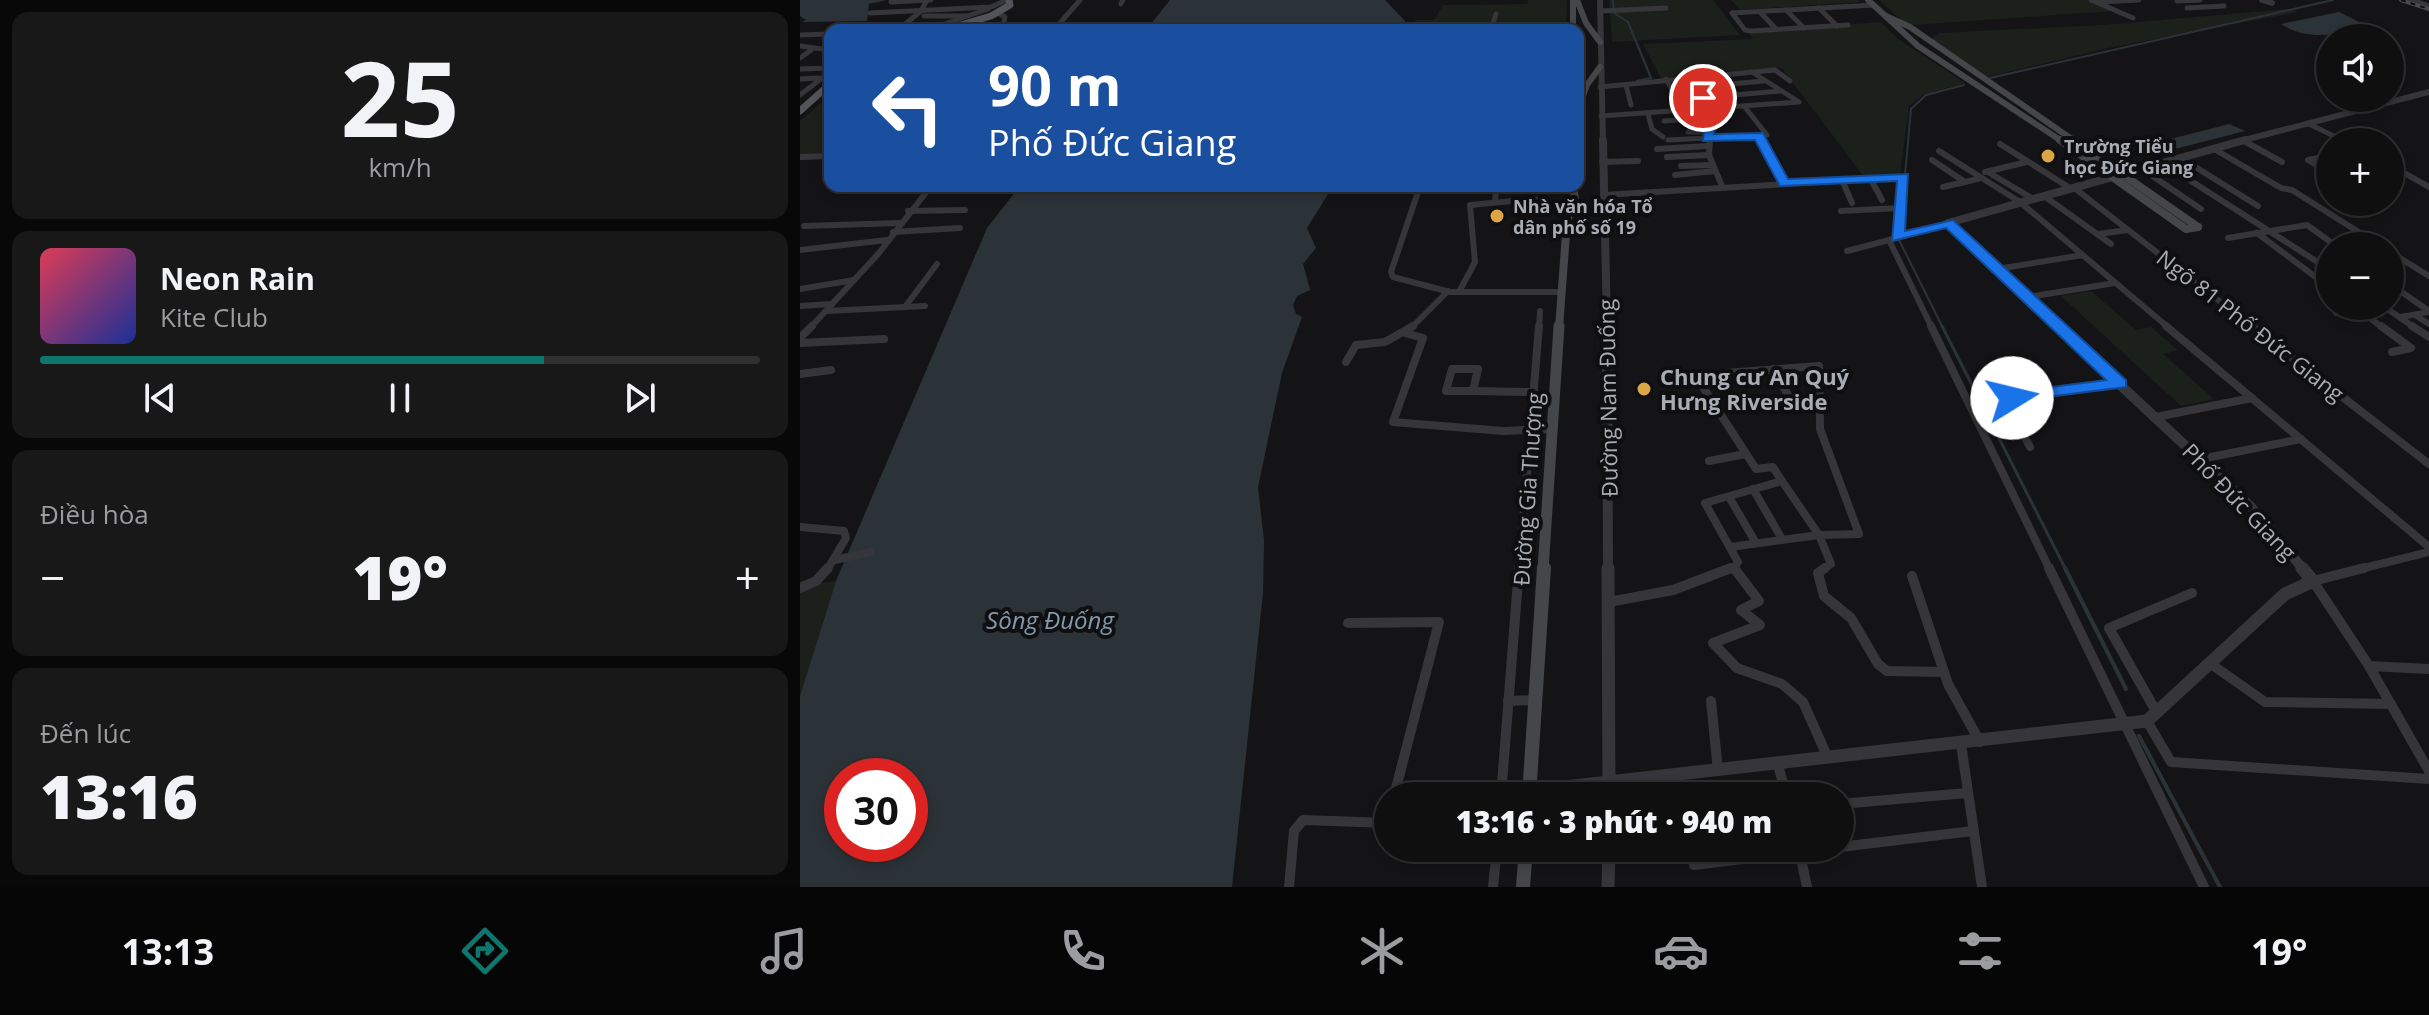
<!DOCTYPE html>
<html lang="vi">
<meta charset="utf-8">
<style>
:root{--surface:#0f0f10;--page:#181819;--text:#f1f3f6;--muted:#9b9c9f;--line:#2f2f30;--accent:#0f766e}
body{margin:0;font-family:"Open Sans",sans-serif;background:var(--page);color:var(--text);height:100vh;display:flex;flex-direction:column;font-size:30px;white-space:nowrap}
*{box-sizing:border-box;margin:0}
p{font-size:26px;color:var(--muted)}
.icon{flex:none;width:44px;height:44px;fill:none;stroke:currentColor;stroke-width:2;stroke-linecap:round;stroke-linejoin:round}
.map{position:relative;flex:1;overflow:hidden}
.drawer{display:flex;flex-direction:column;gap:12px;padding:12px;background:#080809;width:800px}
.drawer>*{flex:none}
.hud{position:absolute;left:24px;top:24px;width:760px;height:168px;border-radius:16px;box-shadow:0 4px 12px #0003,0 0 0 2px var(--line);background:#1a4fa0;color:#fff;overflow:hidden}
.controls{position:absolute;left:1516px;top:24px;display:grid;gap:16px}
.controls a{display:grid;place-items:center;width:88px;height:88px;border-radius:50%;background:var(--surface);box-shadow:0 4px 12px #0003,0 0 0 2px var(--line);font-size:40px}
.speed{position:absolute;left:24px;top:758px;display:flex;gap:16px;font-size:40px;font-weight:700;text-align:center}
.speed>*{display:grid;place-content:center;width:104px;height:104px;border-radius:50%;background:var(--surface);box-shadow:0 4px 12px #0003,0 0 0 2px var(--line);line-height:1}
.speed .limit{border:12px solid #d22;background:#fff;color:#111}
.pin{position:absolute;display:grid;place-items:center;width:68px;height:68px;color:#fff;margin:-34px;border:4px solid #fff;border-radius:50%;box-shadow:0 2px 8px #0007}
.me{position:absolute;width:88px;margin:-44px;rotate:81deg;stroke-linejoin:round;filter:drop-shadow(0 0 6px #0008)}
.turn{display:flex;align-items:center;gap:28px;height:168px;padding:0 32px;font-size:36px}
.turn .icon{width:104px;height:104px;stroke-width:2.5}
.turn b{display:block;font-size:56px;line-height:68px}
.big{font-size:60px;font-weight:800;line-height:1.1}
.drawer .widget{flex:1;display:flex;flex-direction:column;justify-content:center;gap:12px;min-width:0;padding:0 28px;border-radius:16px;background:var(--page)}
.drawer .dial{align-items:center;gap:0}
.dial b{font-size:104px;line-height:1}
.song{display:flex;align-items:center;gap:24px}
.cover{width:96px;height:96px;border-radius:12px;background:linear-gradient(135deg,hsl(350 70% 55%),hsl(230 70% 35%))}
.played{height:8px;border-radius:4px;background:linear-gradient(90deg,var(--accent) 70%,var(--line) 70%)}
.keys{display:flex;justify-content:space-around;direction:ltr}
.heat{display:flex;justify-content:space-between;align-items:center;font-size:44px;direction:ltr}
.trip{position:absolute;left:574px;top:782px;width:480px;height:80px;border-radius:40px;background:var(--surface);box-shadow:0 4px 12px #0003,0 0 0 2px var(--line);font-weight:800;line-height:80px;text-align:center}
.dock{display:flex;height:128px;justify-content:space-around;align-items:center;background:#060606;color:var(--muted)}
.dock .icon{width:56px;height:56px}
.dock .on{color:var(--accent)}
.dock b{font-size:36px;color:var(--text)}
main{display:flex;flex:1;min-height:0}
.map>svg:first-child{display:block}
.green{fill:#1b201b}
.water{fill:#2c3338;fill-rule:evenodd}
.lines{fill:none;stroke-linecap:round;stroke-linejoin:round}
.stream-far2{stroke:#2c3338;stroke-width:2}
.stream-far1{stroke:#2c3338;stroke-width:3}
.stream{stroke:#2c3338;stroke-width:4}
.minor-far3{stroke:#36363a;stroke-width:5}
.minor-far2{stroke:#36363a;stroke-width:6}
.minor-far1{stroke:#36363a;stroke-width:8}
.minor{stroke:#36363a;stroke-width:10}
.tertiary-far3{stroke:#36363a;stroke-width:6}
.tertiary-far2{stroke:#36363a;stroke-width:8}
.tertiary-far1{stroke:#36363a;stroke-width:10}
.tertiary{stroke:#36363a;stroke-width:13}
.secondary-far3{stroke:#44464a;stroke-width:6}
.secondary-far2{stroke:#44464a;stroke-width:8}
.secondary-far1{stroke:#44464a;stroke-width:11}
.secondary{stroke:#44464a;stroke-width:14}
.primary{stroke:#525459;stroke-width:7}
.rail-casing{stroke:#494a4f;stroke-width:4}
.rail{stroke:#0f0f11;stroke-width:2;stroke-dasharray:5;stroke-linecap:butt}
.route{fill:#1a73e8;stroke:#114b97;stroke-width:2}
.poi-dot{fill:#dca546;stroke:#0f0f11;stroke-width:3}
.labels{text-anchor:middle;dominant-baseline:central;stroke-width:8;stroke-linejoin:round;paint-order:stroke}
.far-poi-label{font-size:18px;font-weight:bold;fill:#a8acb4;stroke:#0f0f11;text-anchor:start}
.street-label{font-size:22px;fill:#a8acb4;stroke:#0f0f11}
.poi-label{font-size:22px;font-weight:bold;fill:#a8acb4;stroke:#0f0f11;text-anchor:start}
.water-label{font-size:24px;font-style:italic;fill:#8299ab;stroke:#0f0f11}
</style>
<main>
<section class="drawer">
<div class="widget dial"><b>25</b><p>km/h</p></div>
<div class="widget">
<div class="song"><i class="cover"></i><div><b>Neon Rain</b><p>Kite Club</p></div></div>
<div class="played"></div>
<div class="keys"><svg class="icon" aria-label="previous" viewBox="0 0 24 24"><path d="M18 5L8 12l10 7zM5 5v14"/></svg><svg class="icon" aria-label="pause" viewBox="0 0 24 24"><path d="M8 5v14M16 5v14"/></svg><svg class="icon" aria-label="next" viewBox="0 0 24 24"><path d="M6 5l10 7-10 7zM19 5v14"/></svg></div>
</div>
<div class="widget"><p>Điều hòa</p>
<div class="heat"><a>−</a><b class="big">19°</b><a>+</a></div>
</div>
<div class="widget"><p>Đến lúc</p><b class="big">13:16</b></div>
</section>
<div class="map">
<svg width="1629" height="887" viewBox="0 0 1629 887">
<rect width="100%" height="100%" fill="#141416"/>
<!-- green -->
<g class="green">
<path d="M728,0H767L766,30H609L616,20H634L643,5L727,4Z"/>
<path d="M809,0H913L940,35L812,42Z"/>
<path d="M931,0H1058L1060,2L940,10Z"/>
<path d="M1079,0H1286L1313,11L1114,25L1106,24Z"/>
<path d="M1488,9L1498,12L1308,48L1187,77L1130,40L1139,33L1302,25Z"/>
<path d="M1081,22L1098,39L1165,83L1125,94L1109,106L1100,175L1064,177L982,68L861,78L843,44L953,39L949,32Z"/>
<path d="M30,95V153L0,154V121Z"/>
<path d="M1291,291L1336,330L1351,327L1378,350L1363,354L1414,399L1381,406L1261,296Z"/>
<path d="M36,581L0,696V586Z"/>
</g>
<!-- water -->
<g class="water">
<path d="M0,0H87L69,4L67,21L2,22L6,20L0,16Z"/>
<path d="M370,0H585L605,21L603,30H346Z"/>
<path d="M1539,12L1569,27C1539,34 1509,42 1481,24Z"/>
<path d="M1429,124L1445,131L1375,149L1359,142Z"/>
<path d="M220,186H533L507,228L516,248L503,264L510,290L497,296L493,305L496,314L502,317L482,373L458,487L464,540L463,593L432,887H0V696L36,581L187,228ZM42,776H110V844H42Z"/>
</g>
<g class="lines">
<!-- stream-far2 -->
<g class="stream-far2">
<path d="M813,0L814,13L828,22L851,78L837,81"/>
<path d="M1190,78L1533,0"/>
<path d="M1105,175L1111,109L1126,95L1164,85"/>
<path d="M1099,240L1143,328"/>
</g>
<!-- stream-far1 -->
<path class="stream-far1" d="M1142,326L1266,570"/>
<!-- stream -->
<g class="stream">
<path d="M1265,568L1326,689"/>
<path d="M1339,736L1420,887"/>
</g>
<!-- minor-far3 -->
<g class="minor-far3">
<path d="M1291,0L1333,18"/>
<path d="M1612,0L1629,6"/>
<path d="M1377,1L1400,0"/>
<path d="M91,2L131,0"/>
<path d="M1300,2L1339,0"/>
<path d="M321,4L323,0"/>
<path d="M1019,8L1037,26"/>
<path d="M1387,8L1424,6"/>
<path d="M986,10L1004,28"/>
<path d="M800,11L866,8"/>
<path d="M960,12L976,29"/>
<path d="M70,13L191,7L207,0"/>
<path d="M198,13L205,17L202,30"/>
<path d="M932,13L1074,5"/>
<path d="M932,13L945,30L951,31L1048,25"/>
<path d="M124,16H167"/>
<path d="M41,28L102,27"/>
<path d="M98,30L121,11L127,0"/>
<path d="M127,30L188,9"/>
<path d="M254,30L280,0"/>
<path d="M691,30L696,14"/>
<path d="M0,35L30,34"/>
<path d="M0,46L30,50"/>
<path d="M0,58L11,50"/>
<path d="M0,69L30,68"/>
<path d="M889,77L903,98L909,142"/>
<path d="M0,79L19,78"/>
<path d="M866,79L878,100L981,91"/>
<path d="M826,85L831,105"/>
<path d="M800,87L975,70L990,81"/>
<path d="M895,87L964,81"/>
<path d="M0,95L30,72"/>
<path d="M848,114L852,129L863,137"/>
<path d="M801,116L999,102L952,72"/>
<path d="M864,121L907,118"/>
<path d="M1507,123L1546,142"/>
<path d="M888,132H909"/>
<path d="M959,136L962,142"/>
<path d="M868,140L967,135L944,106"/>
</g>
<!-- minor-far2 -->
<g class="minor-far2">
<path d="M910,140L909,155L922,186"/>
<path d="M961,140L984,183"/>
<path d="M1543,140L1546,142"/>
<path d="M1444,141L1482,162"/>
<path d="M1200,144L1270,188"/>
<path d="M857,149L908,146"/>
<path d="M1414,149L1481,188L1492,190L1581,246"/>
<path d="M1139,151L1220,202L1369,328"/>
<path d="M1530,156L1508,160L1530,173"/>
<path d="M0,157L30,156"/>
<path d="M867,157L909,155"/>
<path d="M1381,158L1458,206"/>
<path d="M1132,160L1165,182L1181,178"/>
<path d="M802,162L838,161"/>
<path d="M1363,163L1530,270"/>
<path d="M1590,165L1629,187"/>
<path d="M881,166L912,165"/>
<path d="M1342,169L1401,209"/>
<path d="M1185,172L1227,162"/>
<path d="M1188,172L1233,199"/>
<path d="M875,175L915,171"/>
<path d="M1070,178L1082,200"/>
<path d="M1042,180L1052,203"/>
<path d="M620,186L591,272L593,277L650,292H761"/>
<path d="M588,187L696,190L695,202"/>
<path d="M1143,187L1165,182"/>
<path d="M1273,187L1454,328"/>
<path d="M803,195L1104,177L1097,238L1148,223"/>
<path d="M1244,196L1311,244"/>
<path d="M108,211L165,210"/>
<path d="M1041,211L1100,208"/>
<path d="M4,226L100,223"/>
<path d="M93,232L160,228"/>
<path d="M1457,233L1530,288"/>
<path d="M1298,234L1328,230"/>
<path d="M1428,238L1507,225L1536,246"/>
<path d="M1089,240L1132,328"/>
<path d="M0,250L87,240"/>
<path d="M1047,251L1093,239"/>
<path d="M1590,252L1629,276"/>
<path d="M1197,269L1283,255"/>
<path d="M1590,284L1629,311"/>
<path d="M0,289L54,280"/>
<path d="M659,292L675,262L670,205L735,199L770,211"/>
<path d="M1228,297L1315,283"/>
<path d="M0,306L32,304"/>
<path d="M1554,306L1583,328"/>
<path d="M1583,306L1615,328"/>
<path d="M105,307L137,264"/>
<path d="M27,311L125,306"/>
<path d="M1536,313L1558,309"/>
<path d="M1615,315L1629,324"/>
<path d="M1601,317L1629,312"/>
<path d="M10,328L79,253L131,186"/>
<path d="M611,328L648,291"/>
<path d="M739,328L740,311"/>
</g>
<!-- minor-far1 -->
<g class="minor-far1">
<path d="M1131,326L1250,570"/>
<path d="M1366,326L1629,547"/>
<path d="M1451,326L1629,464"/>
<path d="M1581,326L1611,348L1592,352"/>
<path d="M1612,326L1629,337"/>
<path d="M605,333L623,338L593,422L703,431L753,429"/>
<path d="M0,338L12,326"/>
<path d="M0,343L84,339"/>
<path d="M546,362L556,345L585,342L613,326"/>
<path d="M652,369H678L673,391H646Z"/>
<path d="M973,369L992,402L1019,401"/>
<path d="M0,374L31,370"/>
<path d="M673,391L733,392"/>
<path d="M1356,417L1452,398"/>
<path d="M1230,447L1210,409V399L1320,384"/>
<path d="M1401,459L1501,439"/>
<path d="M909,461L946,454"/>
<path d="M953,489L982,539"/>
<path d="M929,497L956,543"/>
<path d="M0,527L44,531L46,538L27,570"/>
<path d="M930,547L1019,535L982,481"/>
<path d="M35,560L71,552"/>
<path d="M719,570L739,326"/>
<path d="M927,570L933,567"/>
<path d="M933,570L938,562L905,503L982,481L973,467L956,469L899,381L926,373L1019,366L1020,429L1059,534L1019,535L1031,564L1022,570"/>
<path d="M1556,570L1629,552"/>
</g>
<!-- minor -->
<g class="minor">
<path d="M934,568L959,601L941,610L960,625L913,643L937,668L982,684L1003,702L1028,758"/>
<path d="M1025,568L1018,573L1024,596L1051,618L1078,664L1087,671L1144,672"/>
<path d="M1249,568L1404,887"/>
<path d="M1564,568L1513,581L1569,666L1629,771"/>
<path d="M1112,576L1148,684L1180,742"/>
<path d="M0,588L16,581L28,568"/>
<path d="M809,602L873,590L931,568"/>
<path d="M548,623L639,622L594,796"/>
<path d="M1411,664L1465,702L1591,704"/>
<path d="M1569,666L1629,669"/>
<path d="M708,701L735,700"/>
<path d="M911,701L918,771"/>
<path d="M1357,713L1309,628L1392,593"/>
<path d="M1347,721L1371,762L1629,779"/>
<path d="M1161,744L1182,887"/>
<path d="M978,764L986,796"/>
<path d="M701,796L719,568"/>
<path d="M1040,804L1167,793"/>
<path d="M1040,847L1173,831"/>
<path d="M999,849L1007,887"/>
<path d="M894,865L1033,848"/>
<path d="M489,887L494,831L503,820L588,823"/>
<path d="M693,887L697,848"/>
</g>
<!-- tertiary-far3 -->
<g class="tertiary-far3">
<path d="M800,0L803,142"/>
<path d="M1462,0L1472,3"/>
<path d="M1437,142L1629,92"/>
</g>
<!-- tertiary-far2 -->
<g class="tertiary-far2">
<path d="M803,140L807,328"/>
<path d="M1260,328L1148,223L1445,140"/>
</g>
<!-- tertiary-far1 -->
<g class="tertiary-far1">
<path d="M807,326L808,570"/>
<path d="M1257,326L1451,507L1504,570"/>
</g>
<!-- tertiary -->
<g class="tertiary">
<path d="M808,568L809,796"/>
<path d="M729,791L1347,721L1485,594L1513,581L1502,568"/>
<path d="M808,887L809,848"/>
</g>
<!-- secondary-far3 -->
<g class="secondary-far3">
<path d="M773,0V30"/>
<path d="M777,0L786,23L800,42"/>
<path d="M1068,0L1118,46L1263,142"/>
<path d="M1086,16L1110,27L1276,142"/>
<path d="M778,110L787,85L800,67"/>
</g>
<!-- secondary-far2 -->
<g class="secondary-far2">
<path d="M1260,140L1386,229L1398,227"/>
<path d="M1273,140L1398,227"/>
<path d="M759,328L767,221L775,199L773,186"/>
</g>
<!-- secondary-far1 -->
<path class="secondary-far1" d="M743,570L759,326"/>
<!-- secondary -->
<g class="secondary">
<path d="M729,796L744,568"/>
<path d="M723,887L726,848"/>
</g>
<!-- primary -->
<g class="primary">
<path d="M144,30L191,16L210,5L209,0"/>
<path d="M0,111L30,84"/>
</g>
<defs>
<path id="rail" d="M1601,0L1629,9"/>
</defs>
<!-- rail casing -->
<use href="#rail" class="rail-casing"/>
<!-- rail -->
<use href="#rail" class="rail"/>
</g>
<!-- route -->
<path class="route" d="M903,95L908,98L916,127L914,134L963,133L988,179L1108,174L1105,231L1153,220L1326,380V387L1206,402L1204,398L1212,392L1306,380L1146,228L1092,241L1097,181L980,186L955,140L903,141L904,127L897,98Z"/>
<!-- markers -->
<g class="poi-dot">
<circle cx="1248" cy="156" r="8"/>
<circle cx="697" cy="216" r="8"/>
<circle cx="844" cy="389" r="8"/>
</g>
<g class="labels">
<!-- far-poi labels -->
<g class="far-poi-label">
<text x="1264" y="146">Trường Tiểu<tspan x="1264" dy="21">học Đức Giang</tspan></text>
<text x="713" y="206">Nhà văn hóa Tổ<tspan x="713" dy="21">dân phố số 19</tspan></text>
</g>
<!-- street labels -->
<g class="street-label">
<text transform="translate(1451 325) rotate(38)">Ngõ 81 Phố Đức Giang</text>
<text transform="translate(807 398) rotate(-91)">Đường Nam Đuống</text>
<text transform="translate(727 489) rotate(-86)">Đường Gia Thượng</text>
<text transform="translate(1440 501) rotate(46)">Phố Đức Giang</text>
</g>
<!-- poi labels -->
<g class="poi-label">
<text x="860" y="376">Chung cư An Quý<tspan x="860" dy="25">Hưng Riverside</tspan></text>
</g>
<!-- water labels -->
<g class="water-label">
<text x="250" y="619">Sông Đuống</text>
</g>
</g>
</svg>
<div class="controls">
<a><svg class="icon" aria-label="sound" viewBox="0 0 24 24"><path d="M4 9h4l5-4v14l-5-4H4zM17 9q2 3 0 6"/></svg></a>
<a>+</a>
<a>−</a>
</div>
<div class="speed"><div class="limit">30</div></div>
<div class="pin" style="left:903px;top:98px;background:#d93025"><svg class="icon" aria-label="arrive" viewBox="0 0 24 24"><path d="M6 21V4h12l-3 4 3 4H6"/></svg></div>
<svg class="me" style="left:1212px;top:398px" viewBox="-20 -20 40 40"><circle r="19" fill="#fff"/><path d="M0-13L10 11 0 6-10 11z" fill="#1a73e8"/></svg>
<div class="trip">13:16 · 3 phút · 940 m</div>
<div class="hud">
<div class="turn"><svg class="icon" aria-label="left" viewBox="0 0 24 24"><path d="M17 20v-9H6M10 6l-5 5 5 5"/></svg><div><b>90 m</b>Phố Đức Giang</div></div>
</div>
</div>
</main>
<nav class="dock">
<b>13:13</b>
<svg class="icon on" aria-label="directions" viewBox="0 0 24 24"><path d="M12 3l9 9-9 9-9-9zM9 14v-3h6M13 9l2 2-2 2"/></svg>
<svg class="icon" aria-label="music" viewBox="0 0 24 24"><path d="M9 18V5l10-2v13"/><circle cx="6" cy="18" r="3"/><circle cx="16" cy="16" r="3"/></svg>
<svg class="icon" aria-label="phone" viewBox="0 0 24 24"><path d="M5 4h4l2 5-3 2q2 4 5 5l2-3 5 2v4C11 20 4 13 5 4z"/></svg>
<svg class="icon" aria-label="climate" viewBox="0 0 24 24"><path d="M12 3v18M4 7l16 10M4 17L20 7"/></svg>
<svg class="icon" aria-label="car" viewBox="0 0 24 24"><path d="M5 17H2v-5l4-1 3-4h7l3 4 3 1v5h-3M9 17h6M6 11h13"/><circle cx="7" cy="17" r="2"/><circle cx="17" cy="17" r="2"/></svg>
<svg class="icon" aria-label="filters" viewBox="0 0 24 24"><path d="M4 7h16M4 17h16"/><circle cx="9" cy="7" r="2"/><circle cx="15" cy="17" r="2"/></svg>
<b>19°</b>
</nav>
